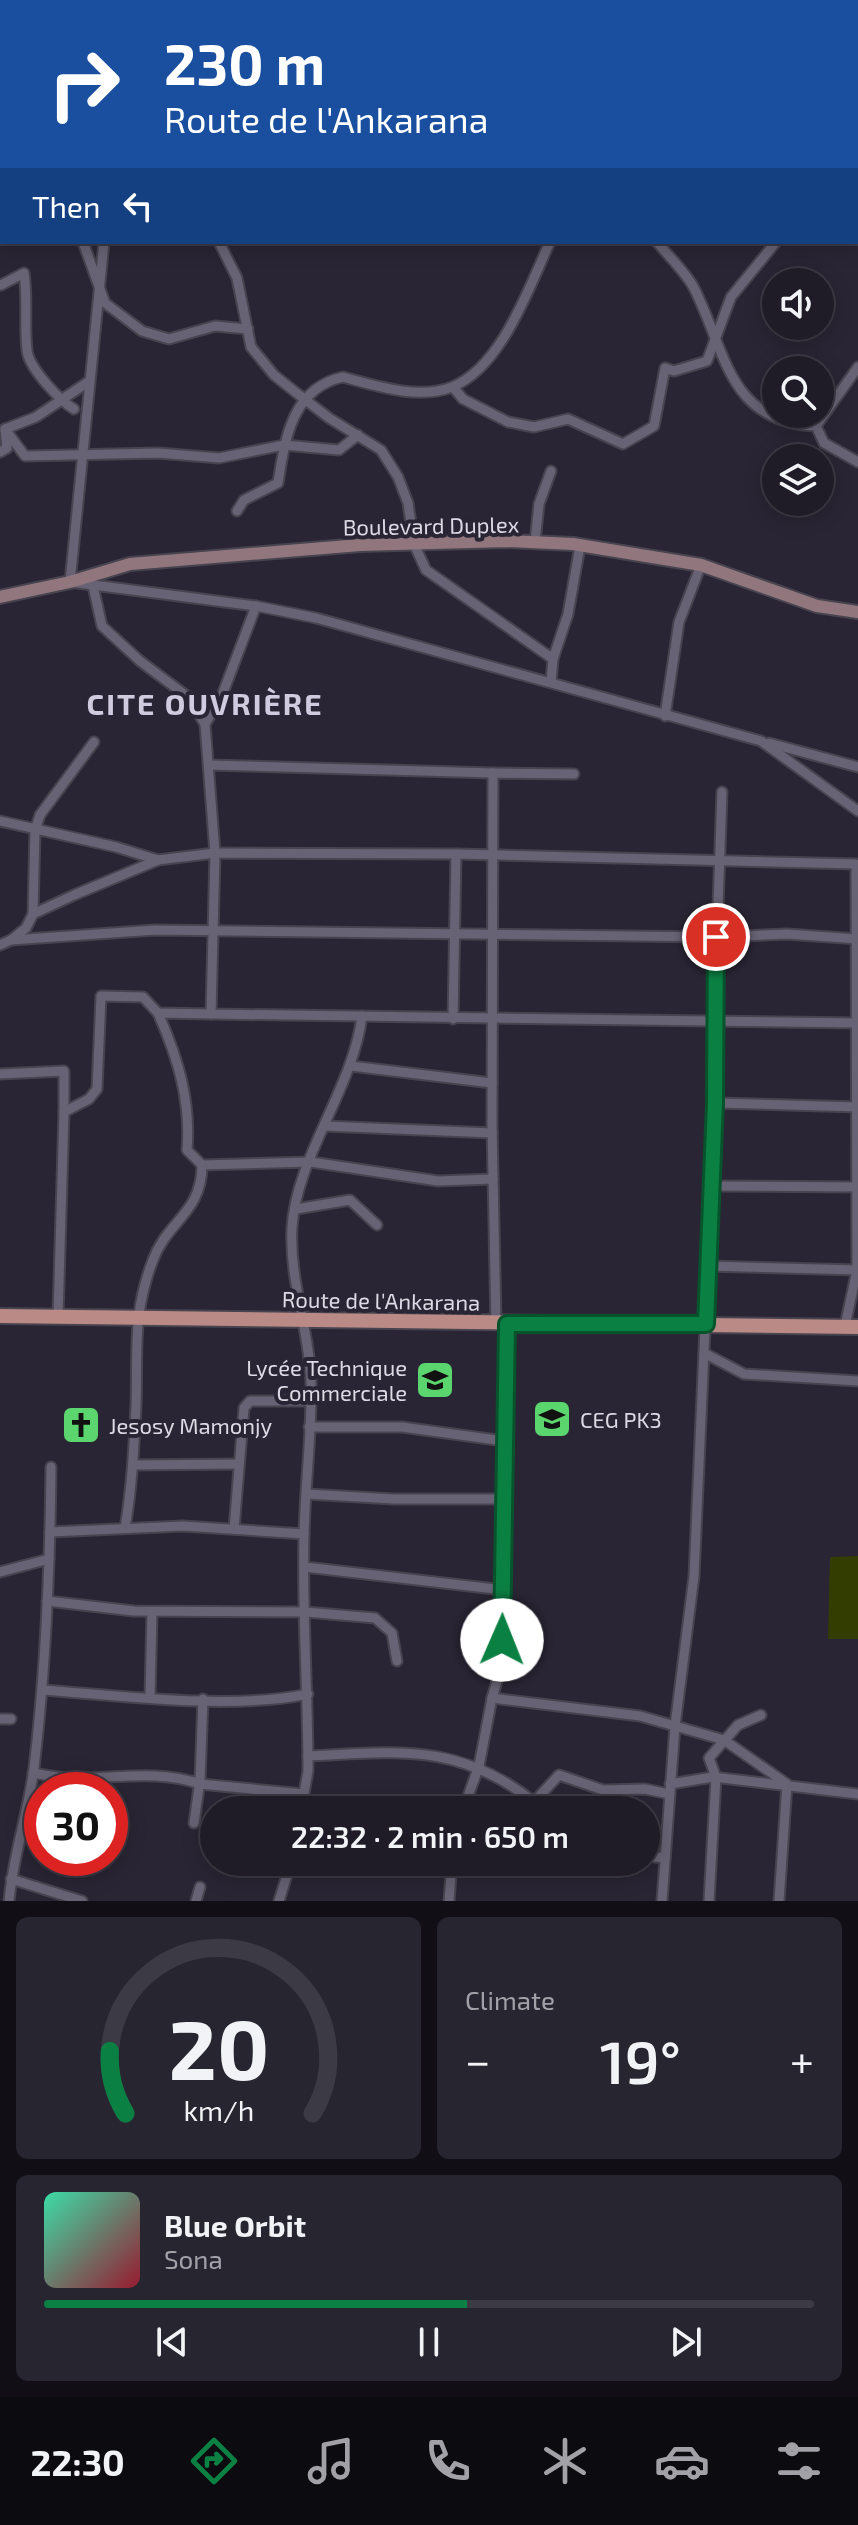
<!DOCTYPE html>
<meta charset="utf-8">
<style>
:root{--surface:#1f1c27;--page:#27252f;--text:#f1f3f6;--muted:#a1a1a7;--line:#3c3a44;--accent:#0b8043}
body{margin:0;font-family:"Exo 2",sans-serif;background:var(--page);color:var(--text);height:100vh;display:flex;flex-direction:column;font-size:30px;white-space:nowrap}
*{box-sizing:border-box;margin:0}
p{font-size:26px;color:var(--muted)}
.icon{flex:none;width:44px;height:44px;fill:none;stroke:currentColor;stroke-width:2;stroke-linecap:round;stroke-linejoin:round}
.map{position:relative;height:1901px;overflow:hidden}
.side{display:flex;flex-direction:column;gap:16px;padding:16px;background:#110f15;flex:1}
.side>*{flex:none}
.guide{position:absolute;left:0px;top:0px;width:858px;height:244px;box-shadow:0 4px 20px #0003,0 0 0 2px var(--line);background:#1a4fa0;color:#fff;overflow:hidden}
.controls{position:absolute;left:762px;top:268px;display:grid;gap:16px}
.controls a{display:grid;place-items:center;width:72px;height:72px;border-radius:50%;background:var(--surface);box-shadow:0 4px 20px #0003,0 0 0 2px var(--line);font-size:40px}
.speed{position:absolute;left:24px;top:1772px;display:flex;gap:16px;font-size:40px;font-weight:700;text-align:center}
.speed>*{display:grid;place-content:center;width:104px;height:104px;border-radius:50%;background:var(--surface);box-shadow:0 4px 20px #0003,0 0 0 2px var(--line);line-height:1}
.speed .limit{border:12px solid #d22;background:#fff;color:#111}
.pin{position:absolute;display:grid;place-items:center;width:68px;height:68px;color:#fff;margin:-34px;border:4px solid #fff;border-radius:50%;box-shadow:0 2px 8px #0007}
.me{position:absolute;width:88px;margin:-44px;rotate:1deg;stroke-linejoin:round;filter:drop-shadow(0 0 6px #0008)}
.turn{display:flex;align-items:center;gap:28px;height:168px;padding:0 32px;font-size:36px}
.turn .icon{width:104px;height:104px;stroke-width:2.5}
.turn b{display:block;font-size:56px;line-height:68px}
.then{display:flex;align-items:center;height:76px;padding:0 32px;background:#0003;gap:16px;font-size:30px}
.big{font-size:60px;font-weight:600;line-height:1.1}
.side .card{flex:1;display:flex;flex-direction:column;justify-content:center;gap:12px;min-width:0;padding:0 28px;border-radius:12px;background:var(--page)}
.side .dial{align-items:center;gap:0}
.dial svg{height:208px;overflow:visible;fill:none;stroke:var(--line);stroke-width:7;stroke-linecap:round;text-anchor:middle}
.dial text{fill:var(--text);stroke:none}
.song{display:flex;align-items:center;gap:24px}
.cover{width:96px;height:96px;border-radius:12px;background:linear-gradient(135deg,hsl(160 70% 55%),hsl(350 70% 35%))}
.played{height:8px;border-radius:4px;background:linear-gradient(90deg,var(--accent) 55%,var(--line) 55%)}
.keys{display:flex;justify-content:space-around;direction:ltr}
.heat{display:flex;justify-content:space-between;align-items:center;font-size:44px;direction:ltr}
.side .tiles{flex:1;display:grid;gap:16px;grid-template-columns:1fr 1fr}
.card:last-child{grid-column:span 2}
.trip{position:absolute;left:200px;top:1796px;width:460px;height:80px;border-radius:40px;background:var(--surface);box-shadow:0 4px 20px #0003,0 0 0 2px var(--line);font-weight:600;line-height:80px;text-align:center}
.menu{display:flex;height:128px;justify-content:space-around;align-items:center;background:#0c0b10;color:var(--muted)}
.menu .icon{width:56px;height:56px}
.menu .selected{color:var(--accent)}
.menu b{font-size:36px;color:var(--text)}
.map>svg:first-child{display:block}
.green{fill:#333d02}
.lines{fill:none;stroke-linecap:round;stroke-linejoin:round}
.street-casing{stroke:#47434f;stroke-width:13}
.secondary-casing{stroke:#47434f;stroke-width:16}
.primary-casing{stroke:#47434f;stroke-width:18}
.street{stroke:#686374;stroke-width:9}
.secondary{stroke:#91777d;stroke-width:12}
.primary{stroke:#ba8b86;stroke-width:14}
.route-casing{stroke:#07532c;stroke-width:20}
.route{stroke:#0b8043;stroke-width:14}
.labels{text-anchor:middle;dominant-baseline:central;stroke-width:8;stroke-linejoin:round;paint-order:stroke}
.street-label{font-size:22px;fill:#dcdae4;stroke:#292534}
.poi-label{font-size:22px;fill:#dcdae4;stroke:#292534;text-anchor:start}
.district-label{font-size:30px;font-weight:bold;letter-spacing:2px;fill:#d0cbde;stroke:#292534}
</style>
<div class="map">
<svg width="858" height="1901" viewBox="0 0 858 1901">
<rect width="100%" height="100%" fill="#292534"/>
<!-- green -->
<path class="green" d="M858,1556V1639H828L830,1557Z"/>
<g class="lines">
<defs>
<g id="street">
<path d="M53,0L56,2"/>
<path d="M210,0L211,2"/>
<path d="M471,0L472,2"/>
<path d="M0,184H2"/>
<path d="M83,242L105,303L142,331L169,339L215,326L248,329"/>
<path d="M104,242L70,582L256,606L316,618L761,741L858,811"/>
<path d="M219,242L237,278L251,347L274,375L294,391L329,418L381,450L398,477L408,503L414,544L426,570L553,659"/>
<path d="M657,242C669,257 687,273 695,290C727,355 729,422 816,426L824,443L858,462"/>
<path d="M1,285L24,273C28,299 24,325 27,350C28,367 60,401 74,409"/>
<path d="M453,387L463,399L508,422L534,427L568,419L623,444L654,426L665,368L674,371L707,361L731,297L776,242"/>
<path d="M816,426L858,367"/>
<path d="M5,429L25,456L158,453L219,458L284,445L339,450L358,435"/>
<path d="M0,452L7,448L5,429L36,417L88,382"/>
<path d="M237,511L244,500L278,483C285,439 292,388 343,377C376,386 419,400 452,387C502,367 529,287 550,242"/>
<path d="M535,542L539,504L551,471"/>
<path d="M93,586L102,626L140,661L188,697L205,724L215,853L211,1014L858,1023"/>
<path d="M551,682L553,659L568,614L580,546"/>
<path d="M665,716L679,622L701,565"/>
<path d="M205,724L221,698L256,606"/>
<path d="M769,743L858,767"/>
<path d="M210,765L493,773"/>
<path d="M0,821L116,847L158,860"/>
<path d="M33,914L35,830L40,815L94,742"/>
<path d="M11,940L26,928L33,914L74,895L158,860L215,853L456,854L856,864L857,1270L845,1326"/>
<path d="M0,945L11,940L155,930L716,937L787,934L858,939"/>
<path d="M158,1013C178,1058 191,1101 187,1150L202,1165L311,1162L438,1181L493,1179"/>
<path d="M453,1019L456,854"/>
<path d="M351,1066L492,1083"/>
<path d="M0,1074L64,1071V1112"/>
<path d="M715,1103L858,1107"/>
<path d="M325,1126L492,1133"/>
<path d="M711,1186L858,1187"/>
<path d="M296,1209L350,1200L377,1225"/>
<path d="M707,1266L858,1270"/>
<path d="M58,1316L64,1112L89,1099L97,1089L101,996L143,997L158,1013L211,1014"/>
<path d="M496,1324L492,1125L493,773L574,774"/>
<path d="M507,1324L502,1664L492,1698L640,1716L724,1740L787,1784L779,1901"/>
<path d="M704,1353L744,1374L858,1381"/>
<path d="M309,1427H402L504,1441"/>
<path d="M133,1465L238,1464"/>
<path d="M307,1494L393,1499H503"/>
<path d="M125,1528C132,1487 134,1447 136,1406C138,1350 132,1314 153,1260C167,1221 202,1213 202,1165"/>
<path d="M234,1529L244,1408L250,1401H310"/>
<path d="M50,1532L183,1526L304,1534"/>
<path d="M305,1567L504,1590"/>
<path d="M0,1572L49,1559"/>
<path d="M47,1601L134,1611L306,1612L375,1618L392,1633L397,1661"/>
<path d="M43,1690C121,1696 232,1710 308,1694"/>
<path d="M150,1697L152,1612"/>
<path d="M0,1719H11"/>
<path d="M308,1756C398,1752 458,1742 534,1802L559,1775L603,1790L645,1789L669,1794"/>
<path d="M33,1773C45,1775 58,1778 70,1778C113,1779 159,1769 200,1784L304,1794"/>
<path d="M670,1784L713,1777L858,1794"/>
<path d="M301,1810L308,1771C308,1693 302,1614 304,1535C305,1485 312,1434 311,1384C310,1331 289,1281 292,1228C296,1157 353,1089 362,1016"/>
<path d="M463,1810L479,1766L492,1698"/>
<path d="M194,1823L200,1780L203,1699"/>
<path d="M646,1856L665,1858"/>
<path d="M11,1879L82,1901"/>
<path d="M9,1901C13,1856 28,1813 34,1768C46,1668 50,1567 51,1467"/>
<path d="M196,1901L200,1887"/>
<path d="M279,1901L291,1862"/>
<path d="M449,1901L452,1862"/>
<path d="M662,1901L675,1726L694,1576L715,1103L714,1021L722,792"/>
<path d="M709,1901L716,1777L709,1758L738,1725L761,1715"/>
</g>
<path id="secondary" d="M0,597L70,582L130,564L360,545L507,541L573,544L701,565L817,606L858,612"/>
<path id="primary" d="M0,1316L858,1327"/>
</defs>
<!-- street casing -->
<use href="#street" class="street-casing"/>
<!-- secondary casing -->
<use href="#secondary" class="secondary-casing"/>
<!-- primary casing -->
<use href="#primary" class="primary-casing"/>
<!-- street -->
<use href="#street" class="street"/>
<!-- secondary -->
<use href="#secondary" class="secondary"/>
<!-- primary -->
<use href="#primary" class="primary"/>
</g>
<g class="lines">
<defs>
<path id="route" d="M502,1640L507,1324H706L715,1103L716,937"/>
</defs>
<!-- route casing -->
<use href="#route" class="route-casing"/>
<!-- route -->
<use href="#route" class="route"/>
</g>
<!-- icons -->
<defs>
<symbol id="school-square" viewBox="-11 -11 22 22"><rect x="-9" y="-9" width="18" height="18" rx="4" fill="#5bd56d" stroke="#292534"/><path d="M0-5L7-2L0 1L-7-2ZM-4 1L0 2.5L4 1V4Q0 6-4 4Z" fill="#111"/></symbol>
<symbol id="church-square" viewBox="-11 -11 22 22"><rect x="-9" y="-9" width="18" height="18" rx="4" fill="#5bd56d" stroke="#292534"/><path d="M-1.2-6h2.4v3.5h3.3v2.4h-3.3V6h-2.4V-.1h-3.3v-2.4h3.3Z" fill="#111"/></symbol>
</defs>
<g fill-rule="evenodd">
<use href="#school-square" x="413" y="1358" width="44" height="44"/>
<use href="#school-square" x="530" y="1397" width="44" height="44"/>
<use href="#church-square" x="59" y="1403" width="44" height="44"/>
</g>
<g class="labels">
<!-- street labels -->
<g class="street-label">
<text transform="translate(431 525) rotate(-1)">Boulevard Duplex</text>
<text transform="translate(381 1300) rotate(1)">Route de l'Ankarana</text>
</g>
<!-- poi labels -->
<g class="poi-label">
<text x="407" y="1367" text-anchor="end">Lycée Technique<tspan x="407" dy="25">Commerciale</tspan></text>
<text x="580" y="1419">CEG PK3</text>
<text x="109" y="1425">Jesosy Mamonjy</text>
</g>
<!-- district labels -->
<g class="district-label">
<text x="205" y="703">CITE OUVRIÈRE</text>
</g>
</g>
</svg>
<div class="controls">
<a><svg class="icon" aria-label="sound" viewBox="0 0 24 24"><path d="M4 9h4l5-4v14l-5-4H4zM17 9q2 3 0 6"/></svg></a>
<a><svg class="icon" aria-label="search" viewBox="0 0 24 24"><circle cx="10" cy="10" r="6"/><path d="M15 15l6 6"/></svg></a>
<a><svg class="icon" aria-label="layers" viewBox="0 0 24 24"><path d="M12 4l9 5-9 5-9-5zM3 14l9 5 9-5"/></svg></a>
</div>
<div class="speed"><div class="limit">30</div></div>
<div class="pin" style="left:716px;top:937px;background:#d93025"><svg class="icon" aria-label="arrive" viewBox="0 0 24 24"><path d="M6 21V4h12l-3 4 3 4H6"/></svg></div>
<svg class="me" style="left:502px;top:1640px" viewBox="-20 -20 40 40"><circle r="19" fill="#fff"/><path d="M0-13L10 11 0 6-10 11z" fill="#0b8043"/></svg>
<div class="trip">22:32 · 2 min · 650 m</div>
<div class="guide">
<div class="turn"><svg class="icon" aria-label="right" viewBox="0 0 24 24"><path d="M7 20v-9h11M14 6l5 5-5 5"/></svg><div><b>230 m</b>Route de l'Ankarana</div></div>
<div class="then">Then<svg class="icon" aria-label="left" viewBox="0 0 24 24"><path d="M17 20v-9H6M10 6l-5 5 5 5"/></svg></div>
</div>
</div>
<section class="side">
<div class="tiles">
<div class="card dial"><svg viewBox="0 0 100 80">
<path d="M14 69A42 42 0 1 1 86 69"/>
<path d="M14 69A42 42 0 0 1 8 45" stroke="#0b8043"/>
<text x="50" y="56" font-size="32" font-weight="700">20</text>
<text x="50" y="72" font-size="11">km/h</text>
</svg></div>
<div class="card"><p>Climate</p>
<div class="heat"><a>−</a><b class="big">19°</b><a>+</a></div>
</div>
<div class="card">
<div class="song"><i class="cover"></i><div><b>Blue Orbit</b><p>Sona</p></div></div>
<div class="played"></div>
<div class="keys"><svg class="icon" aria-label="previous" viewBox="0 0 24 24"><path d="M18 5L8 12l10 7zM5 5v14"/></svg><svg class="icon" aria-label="pause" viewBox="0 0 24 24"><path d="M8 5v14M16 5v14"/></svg><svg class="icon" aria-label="next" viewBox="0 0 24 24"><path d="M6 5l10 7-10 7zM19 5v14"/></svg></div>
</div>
</div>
</section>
<nav class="menu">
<b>22:30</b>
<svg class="icon selected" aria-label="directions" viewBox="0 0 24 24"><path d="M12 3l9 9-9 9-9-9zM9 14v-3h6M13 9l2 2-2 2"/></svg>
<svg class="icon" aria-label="music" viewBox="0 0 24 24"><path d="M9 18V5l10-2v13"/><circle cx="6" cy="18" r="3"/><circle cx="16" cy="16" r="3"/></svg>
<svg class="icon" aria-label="phone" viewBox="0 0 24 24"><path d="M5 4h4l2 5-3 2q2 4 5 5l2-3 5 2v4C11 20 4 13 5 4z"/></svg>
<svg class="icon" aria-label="climate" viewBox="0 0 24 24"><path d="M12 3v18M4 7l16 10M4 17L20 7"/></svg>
<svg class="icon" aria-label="car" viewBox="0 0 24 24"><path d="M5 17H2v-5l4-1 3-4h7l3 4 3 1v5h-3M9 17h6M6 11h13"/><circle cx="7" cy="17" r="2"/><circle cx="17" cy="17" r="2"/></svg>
<svg class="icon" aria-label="filters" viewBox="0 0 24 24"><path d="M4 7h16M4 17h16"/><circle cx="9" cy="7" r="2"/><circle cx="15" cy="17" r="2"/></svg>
</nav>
